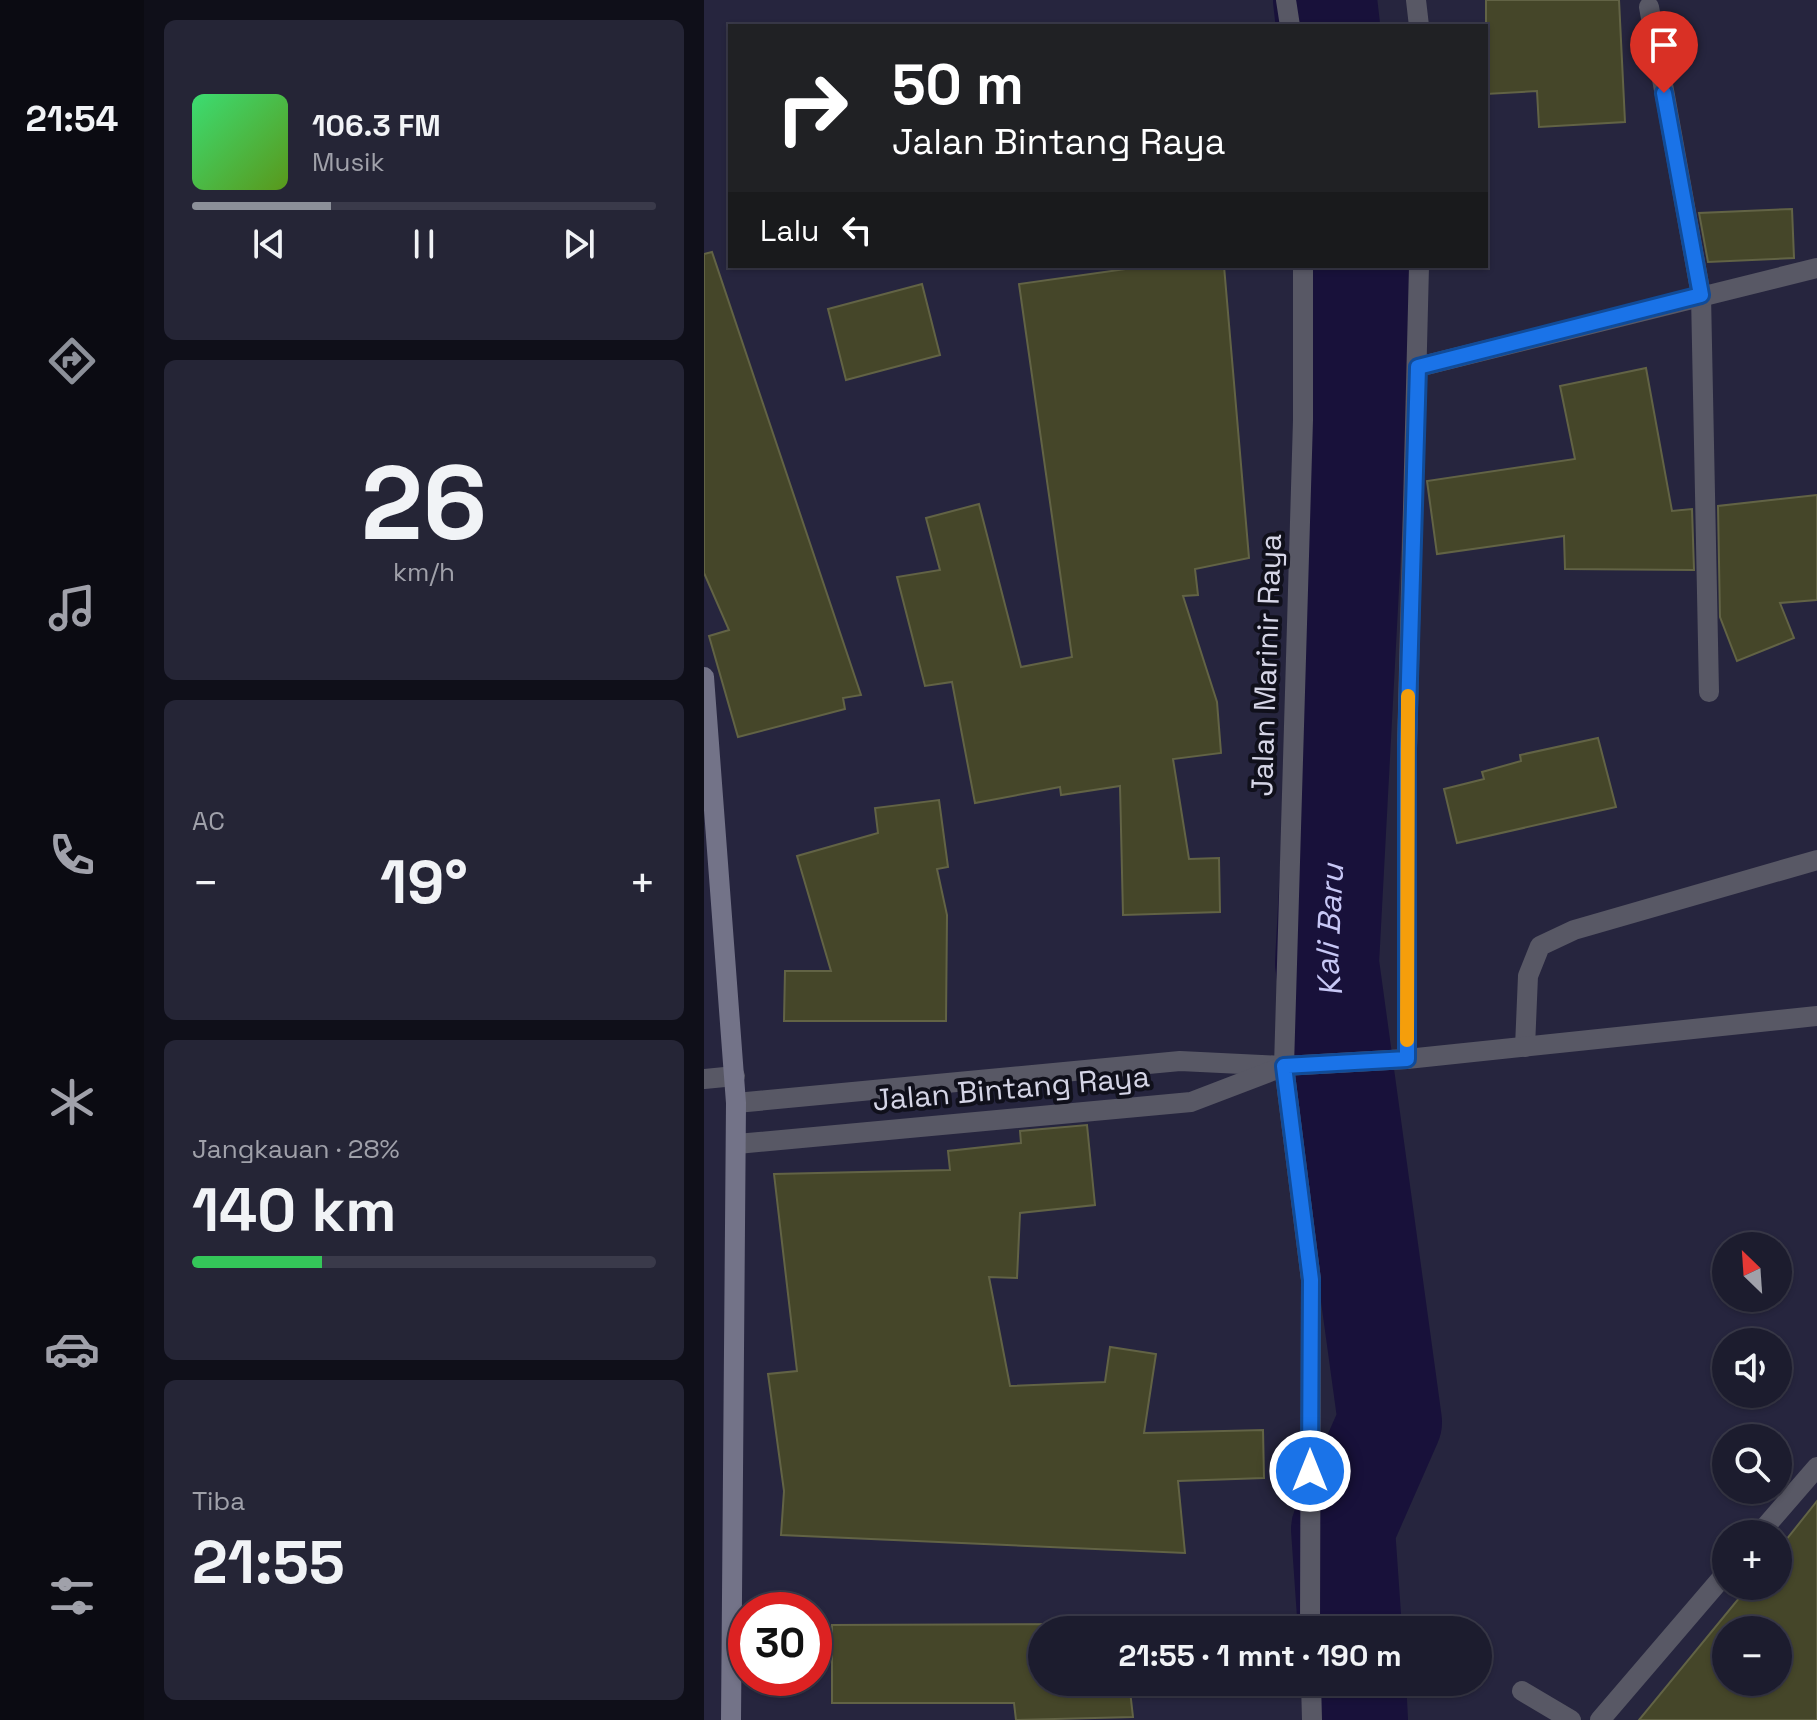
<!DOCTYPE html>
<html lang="id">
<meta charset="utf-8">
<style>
:root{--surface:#1c1c2e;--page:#252536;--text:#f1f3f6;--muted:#a0a1aa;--line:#3a3a4a;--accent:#8c9099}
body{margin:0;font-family:"Space Grotesk",sans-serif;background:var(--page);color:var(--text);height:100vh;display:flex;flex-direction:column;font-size:30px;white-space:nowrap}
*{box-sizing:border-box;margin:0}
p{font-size:26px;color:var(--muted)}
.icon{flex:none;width:44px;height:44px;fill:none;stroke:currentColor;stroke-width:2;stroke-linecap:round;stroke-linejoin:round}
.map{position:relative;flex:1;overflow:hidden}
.details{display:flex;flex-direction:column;gap:20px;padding:20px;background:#0f0f19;width:560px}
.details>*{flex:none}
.guide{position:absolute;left:24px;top:24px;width:760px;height:244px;border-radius:0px;box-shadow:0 2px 6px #0004,0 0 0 2px var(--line);background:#202124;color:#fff;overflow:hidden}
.needle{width:52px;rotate:335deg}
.buttons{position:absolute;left:1008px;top:1232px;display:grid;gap:16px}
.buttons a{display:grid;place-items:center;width:80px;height:80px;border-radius:50%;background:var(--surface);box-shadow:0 2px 6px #0004,0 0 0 2px var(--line);font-size:40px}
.speed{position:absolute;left:24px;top:1592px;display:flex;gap:16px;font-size:40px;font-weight:700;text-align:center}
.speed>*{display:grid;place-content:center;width:104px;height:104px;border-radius:50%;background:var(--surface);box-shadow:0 2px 6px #0004,0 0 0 2px var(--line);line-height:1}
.speed .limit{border:12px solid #d22;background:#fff;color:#111}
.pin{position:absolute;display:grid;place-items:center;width:68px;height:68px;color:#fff;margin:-82px -34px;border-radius:50% 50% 50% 0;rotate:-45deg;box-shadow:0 0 8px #0007}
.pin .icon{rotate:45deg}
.me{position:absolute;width:88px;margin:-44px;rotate:0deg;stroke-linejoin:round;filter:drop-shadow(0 0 6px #0008)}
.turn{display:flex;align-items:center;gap:28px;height:168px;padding:0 32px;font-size:36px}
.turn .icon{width:104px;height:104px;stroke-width:2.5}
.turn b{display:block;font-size:56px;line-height:68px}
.then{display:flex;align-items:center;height:76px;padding:0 32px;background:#0003;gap:16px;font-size:30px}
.big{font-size:60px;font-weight:700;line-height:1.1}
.details .tile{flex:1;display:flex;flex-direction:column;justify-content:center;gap:12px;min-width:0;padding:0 28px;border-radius:12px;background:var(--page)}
.details .dial{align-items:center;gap:0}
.dial b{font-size:104px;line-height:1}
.song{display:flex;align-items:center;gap:24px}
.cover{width:96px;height:96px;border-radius:12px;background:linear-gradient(135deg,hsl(140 70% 55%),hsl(90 70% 35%))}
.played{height:8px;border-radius:4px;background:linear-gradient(90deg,var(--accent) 30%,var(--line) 30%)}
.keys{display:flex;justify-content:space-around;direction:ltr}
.heat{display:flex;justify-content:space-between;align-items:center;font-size:44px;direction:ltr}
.charge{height:12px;border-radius:6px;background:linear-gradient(90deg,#34c759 28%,var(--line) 0)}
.trip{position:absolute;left:324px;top:1616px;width:464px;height:80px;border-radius:40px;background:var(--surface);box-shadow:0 2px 6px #0004,0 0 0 2px var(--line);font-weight:700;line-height:80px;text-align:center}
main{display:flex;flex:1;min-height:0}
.menu{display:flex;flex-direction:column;width:144px;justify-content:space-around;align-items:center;background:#0b0b12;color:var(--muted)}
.menu .icon{width:56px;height:56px}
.menu .active{color:var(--accent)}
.menu b{font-size:36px;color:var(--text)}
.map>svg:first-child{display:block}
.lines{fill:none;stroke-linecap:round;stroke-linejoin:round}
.river{stroke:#18113a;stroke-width:104}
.building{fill:#454629;stroke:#626345;stroke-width:2;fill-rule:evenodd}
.lane{stroke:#585865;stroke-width:20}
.street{stroke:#585865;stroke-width:20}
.secondary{stroke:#737388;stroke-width:20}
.route-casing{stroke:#114b97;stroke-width:20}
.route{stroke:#1a73e8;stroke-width:14}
.slow{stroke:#f59e0b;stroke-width:14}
.labels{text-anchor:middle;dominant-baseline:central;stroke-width:8;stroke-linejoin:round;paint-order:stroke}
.street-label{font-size:30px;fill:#d5d5e6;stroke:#10101b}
.water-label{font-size:32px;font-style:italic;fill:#c7c7f5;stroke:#10101b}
</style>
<main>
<nav class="menu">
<b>21:54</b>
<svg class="icon active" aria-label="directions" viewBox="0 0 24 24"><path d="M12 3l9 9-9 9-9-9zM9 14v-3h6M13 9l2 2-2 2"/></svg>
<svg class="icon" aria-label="music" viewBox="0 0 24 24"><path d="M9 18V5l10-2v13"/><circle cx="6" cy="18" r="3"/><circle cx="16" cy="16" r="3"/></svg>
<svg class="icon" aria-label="phone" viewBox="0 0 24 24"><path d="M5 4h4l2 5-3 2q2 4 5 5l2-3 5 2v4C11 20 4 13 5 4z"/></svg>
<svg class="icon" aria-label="climate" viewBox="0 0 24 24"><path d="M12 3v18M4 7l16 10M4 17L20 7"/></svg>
<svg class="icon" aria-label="car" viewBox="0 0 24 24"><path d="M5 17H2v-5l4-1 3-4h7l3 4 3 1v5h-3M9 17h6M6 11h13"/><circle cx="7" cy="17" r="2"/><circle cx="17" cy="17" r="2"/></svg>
<svg class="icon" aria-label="filters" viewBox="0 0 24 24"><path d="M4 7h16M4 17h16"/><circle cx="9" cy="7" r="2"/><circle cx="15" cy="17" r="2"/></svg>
</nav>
<section class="details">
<div class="tile">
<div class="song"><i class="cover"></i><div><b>106.3 FM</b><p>Musik</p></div></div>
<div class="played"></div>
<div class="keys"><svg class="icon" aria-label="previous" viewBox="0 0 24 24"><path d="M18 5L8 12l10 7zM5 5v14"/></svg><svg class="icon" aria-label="pause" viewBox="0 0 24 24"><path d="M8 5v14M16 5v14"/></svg><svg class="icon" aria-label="next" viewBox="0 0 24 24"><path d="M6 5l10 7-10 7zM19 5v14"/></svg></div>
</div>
<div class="tile dial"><b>26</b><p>km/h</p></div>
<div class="tile"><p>AC</p>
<div class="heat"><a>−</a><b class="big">19°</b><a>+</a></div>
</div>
<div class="tile"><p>Jangkauan · 28%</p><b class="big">140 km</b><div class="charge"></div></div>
<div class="tile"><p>Tiba</p><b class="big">21:55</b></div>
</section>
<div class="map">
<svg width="1113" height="1720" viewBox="0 0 1113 1720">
<rect width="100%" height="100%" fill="#26253e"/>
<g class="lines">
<!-- river -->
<g class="river">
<path d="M621,0L624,26"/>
<path id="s1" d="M646,1630L639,1529L686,1422L623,963L658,306L653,266"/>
<path d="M650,1682L652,1720"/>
</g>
</g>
<!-- building -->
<g class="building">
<path d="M782,0H915L921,122L835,127L833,91L782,94Z"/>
<path d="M1088,209L1090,258L1004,262L995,213Z"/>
<path d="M8,252L157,695L139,698L141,709L34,737L5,636L25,630L0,573V254Z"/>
<path d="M443,266H520L545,558L491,569L494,595L479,596L513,702L517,753L469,759L485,859L515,858L516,912L419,915L416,786L357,795L356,787L271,803L248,682L221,686L193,577L236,570L222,518L275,504L317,667L368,657L315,284Z"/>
<path d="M218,284L236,355L142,380L124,309Z"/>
<path d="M942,368L968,511L988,509L990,570L861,569L860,536L733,554L723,481L871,459L856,386Z"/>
<path d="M1113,495V600L1076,603L1090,638L1033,661L1016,617L1014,506Z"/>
<path d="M894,738L912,807L753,843L740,789L780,779L778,772L817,761L816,755Z"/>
<path d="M235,800L244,867L233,869L243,915L242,1021H80L81,971H127L93,856L174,833L171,808Z"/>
<path d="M383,1125L391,1205L316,1213L313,1278L285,1277L306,1386L401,1382L406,1347L452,1354L440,1433L559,1430L560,1478L474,1481L481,1553L77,1535L80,1491L64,1374L93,1371L70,1174L246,1170L244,1151L317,1143L316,1131Z"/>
<path d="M1113,1501V1720H935L1045,1586H1074V1550ZM1022,1630H1074V1682H1022Z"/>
<path d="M419,1624V1630H338V1682H425L429,1717L312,1720L310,1703H128V1625Z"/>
</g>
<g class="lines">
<!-- lane -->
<path class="lane" d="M821,1047L824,976L836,946L870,930L1113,860"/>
<!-- street -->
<g class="street">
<path d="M582,0L586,26"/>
<path d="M712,0L715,26"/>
<path d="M945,7L997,295L1005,692"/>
<path d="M599,266V420L580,1066L607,1280L606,1630"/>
<path d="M714,367L1113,268"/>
<path d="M703,1059V749L715,266"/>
<path d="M0,1079L31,1076"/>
<path d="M32,1103L476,1061L580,1066L703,1059L1113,1016"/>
<path d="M33,1144L487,1102L573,1069"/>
<path d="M1055,1534L1113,1467"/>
<path d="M607,1682L608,1720"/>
<path d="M818,1691L867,1720"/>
<path d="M896,1720L1022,1573"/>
</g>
<!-- secondary -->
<path class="secondary" d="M0,677L32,1103L27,1720"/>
</g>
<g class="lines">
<defs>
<path id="route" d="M606,1471L607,1280L580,1066L703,1059V749L714,367L997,295L960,93"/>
</defs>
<!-- route casing -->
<use href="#route" class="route-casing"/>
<!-- route -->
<use href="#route" class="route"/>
<!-- slow -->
<path class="slow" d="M703,1040L704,696"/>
</g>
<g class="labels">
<!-- street labels -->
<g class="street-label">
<text transform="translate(562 665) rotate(-88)">Jalan Marinir Raya</text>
<text transform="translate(307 1088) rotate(-5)">Jalan Bintang Raya</text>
</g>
<!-- water labels -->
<g class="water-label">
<text stroke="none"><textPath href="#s1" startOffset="714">Kali Baru</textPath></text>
</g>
</g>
</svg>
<div class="buttons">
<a><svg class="needle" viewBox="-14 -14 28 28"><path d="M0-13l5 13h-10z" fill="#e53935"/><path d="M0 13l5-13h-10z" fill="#a0a1aa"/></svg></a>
<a><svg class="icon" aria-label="sound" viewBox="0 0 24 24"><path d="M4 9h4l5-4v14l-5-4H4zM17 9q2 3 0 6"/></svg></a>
<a><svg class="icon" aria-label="search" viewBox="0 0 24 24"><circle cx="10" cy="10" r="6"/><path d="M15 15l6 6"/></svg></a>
<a>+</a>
<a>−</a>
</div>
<div class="speed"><div class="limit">30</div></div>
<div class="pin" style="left:960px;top:93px;background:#d93025"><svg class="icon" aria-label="arrive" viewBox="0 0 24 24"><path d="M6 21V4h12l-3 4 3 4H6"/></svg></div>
<svg class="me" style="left:606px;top:1471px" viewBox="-20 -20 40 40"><circle r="17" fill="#1a73e8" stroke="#fff" stroke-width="3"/><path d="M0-11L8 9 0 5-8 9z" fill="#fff"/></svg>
<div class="trip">21:55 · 1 mnt · 190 m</div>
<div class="guide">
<div class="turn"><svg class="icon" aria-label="right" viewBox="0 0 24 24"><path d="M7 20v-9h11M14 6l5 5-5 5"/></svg><div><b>50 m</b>Jalan Bintang Raya</div></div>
<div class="then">Lalu<svg class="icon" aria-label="left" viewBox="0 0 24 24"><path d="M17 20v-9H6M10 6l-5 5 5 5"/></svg></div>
</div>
</div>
</main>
